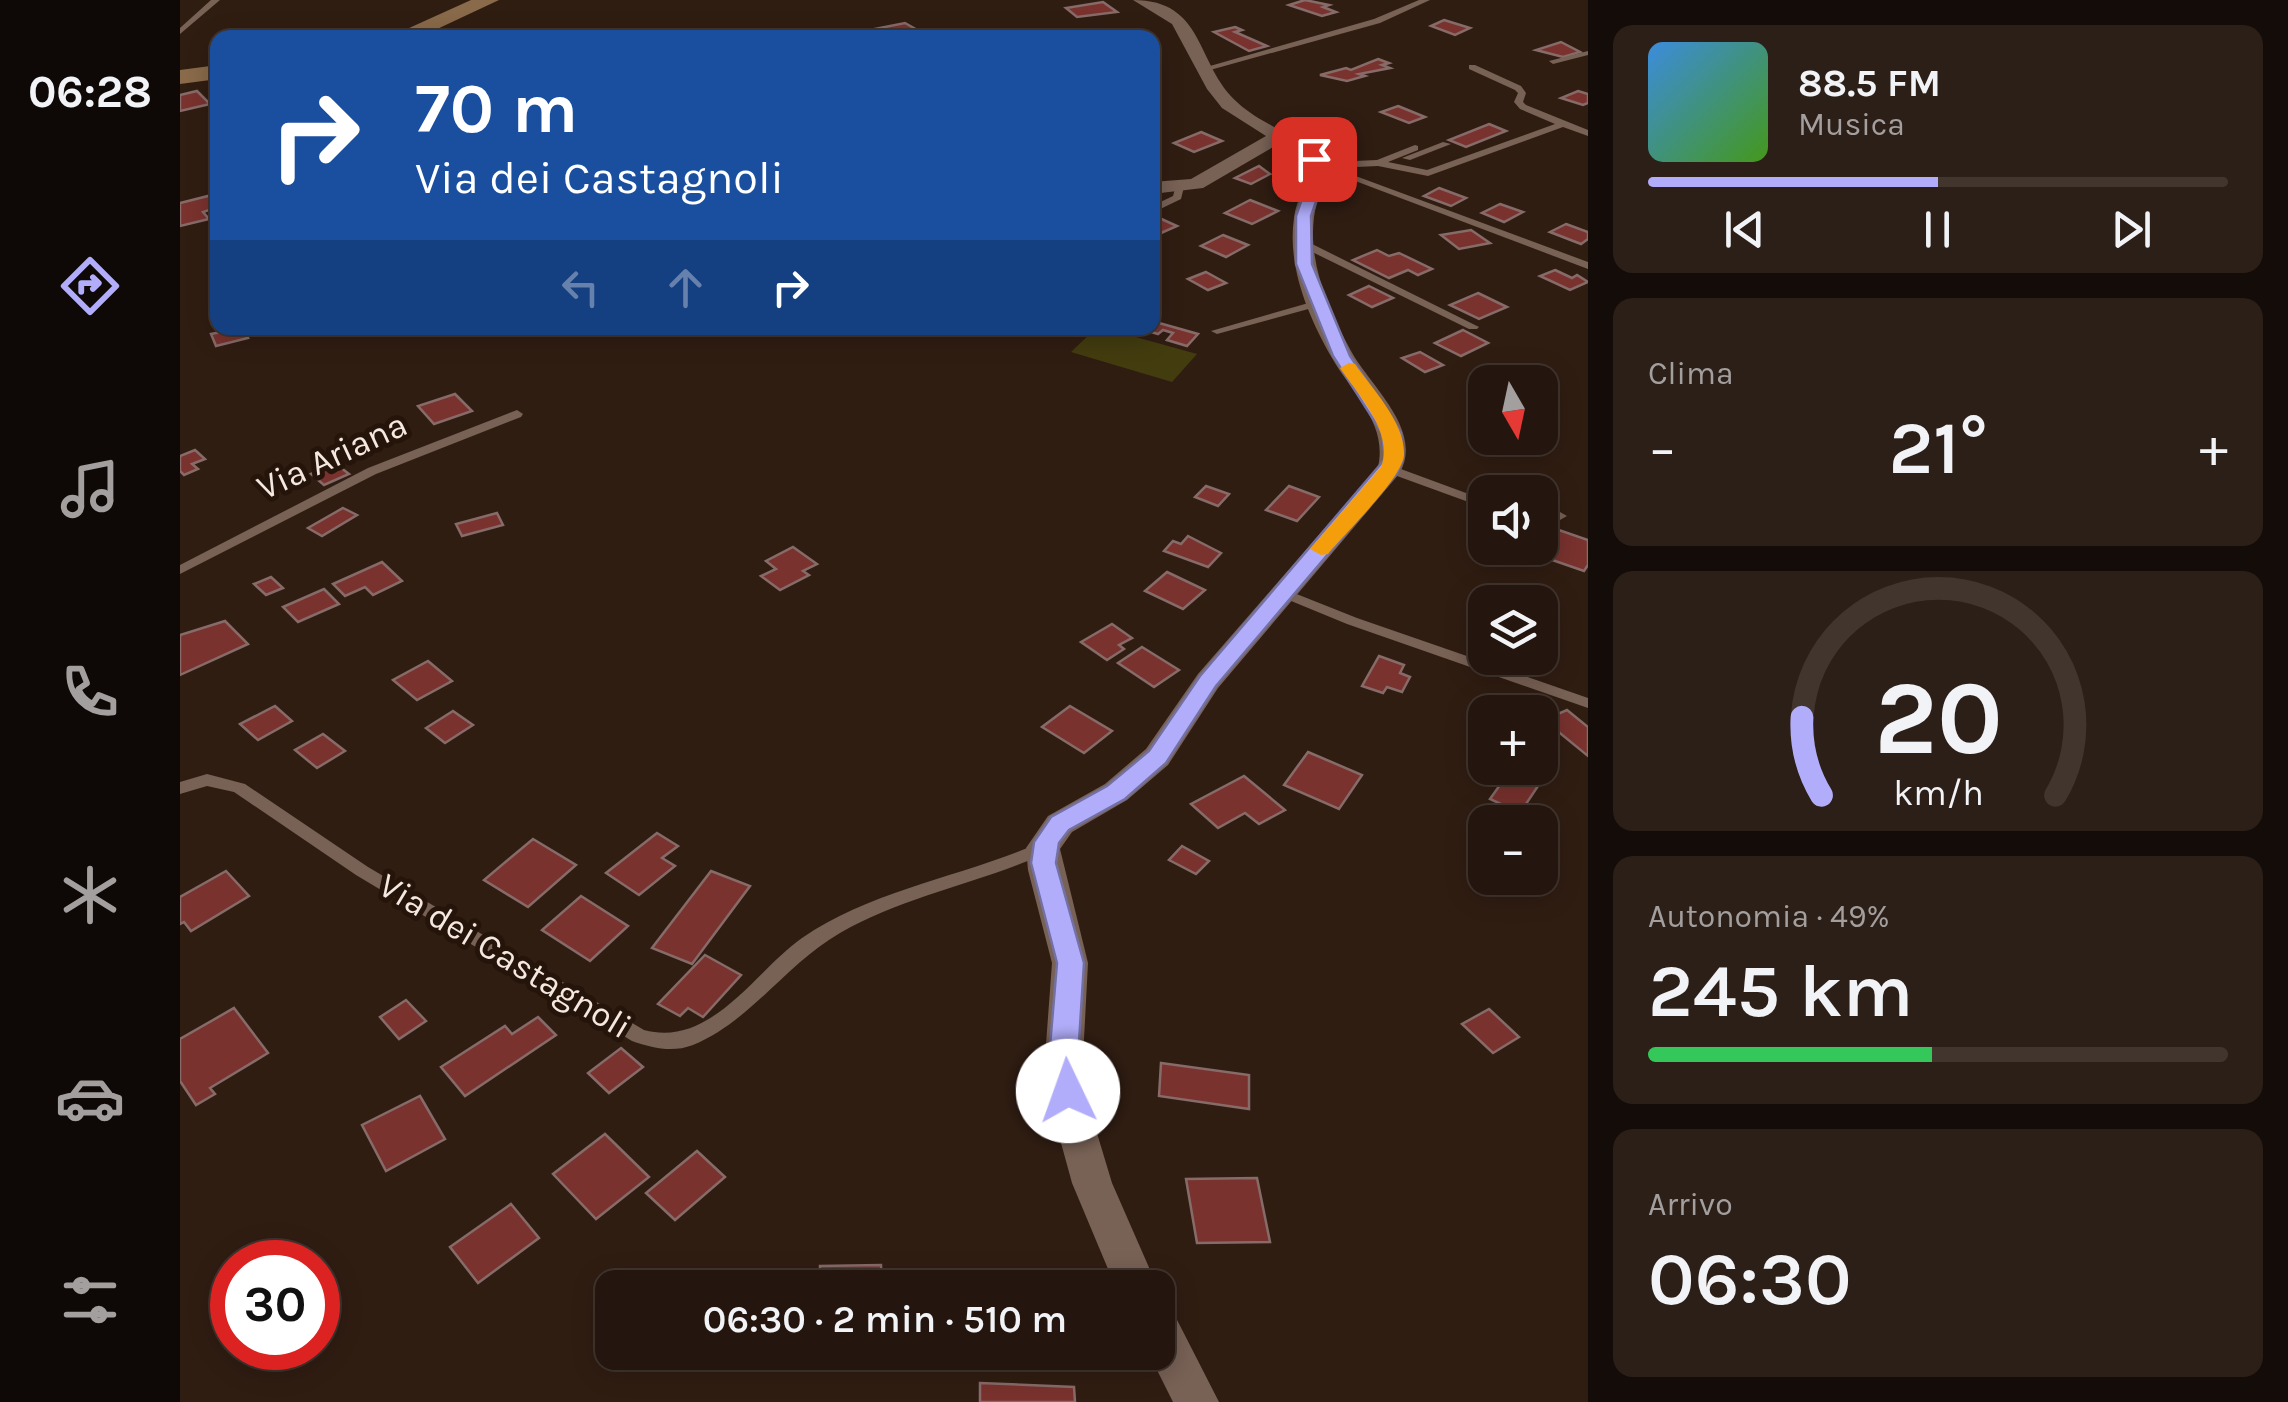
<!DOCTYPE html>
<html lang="it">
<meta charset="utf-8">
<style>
:root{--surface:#24160e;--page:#2c1f17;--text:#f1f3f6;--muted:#a39f9e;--line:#41352e;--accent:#b1adfa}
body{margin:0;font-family:Karla,sans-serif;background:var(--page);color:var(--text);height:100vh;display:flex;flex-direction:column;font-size:38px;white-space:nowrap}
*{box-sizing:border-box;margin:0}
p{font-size:32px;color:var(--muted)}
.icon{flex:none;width:55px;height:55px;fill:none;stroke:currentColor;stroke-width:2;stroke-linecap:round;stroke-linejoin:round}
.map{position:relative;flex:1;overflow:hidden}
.details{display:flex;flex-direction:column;gap:25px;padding:25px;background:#140c08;width:700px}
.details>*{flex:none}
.guide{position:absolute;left:30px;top:30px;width:950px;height:305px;border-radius:20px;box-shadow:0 5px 25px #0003,0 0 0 2px var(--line);background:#1a4fa0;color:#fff;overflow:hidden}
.needle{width:65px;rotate:171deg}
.controls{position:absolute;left:1288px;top:365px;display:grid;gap:20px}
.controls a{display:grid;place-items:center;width:90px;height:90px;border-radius:20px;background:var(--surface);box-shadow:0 5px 25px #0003,0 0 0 2px var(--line);font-size:50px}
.speed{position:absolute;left:30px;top:1240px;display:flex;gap:20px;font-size:50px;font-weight:700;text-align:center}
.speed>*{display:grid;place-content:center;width:130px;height:130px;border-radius:50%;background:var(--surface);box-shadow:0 5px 25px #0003,0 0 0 2px var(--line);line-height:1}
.speed .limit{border:15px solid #d22;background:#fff;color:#111}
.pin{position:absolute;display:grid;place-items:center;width:85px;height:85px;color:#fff;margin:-42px;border-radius:20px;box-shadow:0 5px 15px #0006}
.me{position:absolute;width:110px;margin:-55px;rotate:357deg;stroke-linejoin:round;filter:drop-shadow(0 0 8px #0008)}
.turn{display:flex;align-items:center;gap:35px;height:210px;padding:0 40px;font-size:45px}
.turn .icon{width:130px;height:130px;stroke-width:2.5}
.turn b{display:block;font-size:70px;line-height:85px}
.lanes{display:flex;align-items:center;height:95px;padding:0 40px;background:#0003;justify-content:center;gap:50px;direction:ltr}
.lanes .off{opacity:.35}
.big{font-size:75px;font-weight:600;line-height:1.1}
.details .widget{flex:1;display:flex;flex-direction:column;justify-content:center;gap:15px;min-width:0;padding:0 35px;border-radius:20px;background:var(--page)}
.details .dial{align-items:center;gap:0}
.dial svg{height:260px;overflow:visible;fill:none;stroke:var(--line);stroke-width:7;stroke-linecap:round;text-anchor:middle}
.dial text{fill:var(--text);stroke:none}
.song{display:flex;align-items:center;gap:30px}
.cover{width:120px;height:120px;border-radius:15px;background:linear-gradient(135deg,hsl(210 70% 55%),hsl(100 70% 35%))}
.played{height:10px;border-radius:5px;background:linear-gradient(90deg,var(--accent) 50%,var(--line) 50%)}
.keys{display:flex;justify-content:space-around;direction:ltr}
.heat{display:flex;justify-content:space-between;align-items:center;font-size:55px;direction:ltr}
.charge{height:15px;border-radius:8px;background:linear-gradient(90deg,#34c759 49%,var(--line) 0)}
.trip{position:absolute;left:415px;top:1270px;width:580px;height:100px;border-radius:20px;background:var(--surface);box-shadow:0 5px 25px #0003,0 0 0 2px var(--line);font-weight:600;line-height:100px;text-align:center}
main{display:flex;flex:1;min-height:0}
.tab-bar{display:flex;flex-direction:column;width:180px;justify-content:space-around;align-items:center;background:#0e0906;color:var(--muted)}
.tab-bar .icon{width:70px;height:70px}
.tab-bar .on{color:var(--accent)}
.tab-bar b{font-size:45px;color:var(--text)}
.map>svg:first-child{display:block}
.green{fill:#433c0f}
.building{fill:#79322e;stroke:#866b69;stroke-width:2.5}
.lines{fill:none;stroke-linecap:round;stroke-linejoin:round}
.lane{fill:#786155;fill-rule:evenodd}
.street{fill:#786155;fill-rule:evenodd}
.secondary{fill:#896a4a;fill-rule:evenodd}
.route{fill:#b1adfa;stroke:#7370a2;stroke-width:2.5}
.slow{fill:#f59e0b}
.labels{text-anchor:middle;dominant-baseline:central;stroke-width:10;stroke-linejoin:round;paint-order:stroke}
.street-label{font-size:35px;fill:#f5e8e1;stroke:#251409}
</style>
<main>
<nav class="tab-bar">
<b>06:28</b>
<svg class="icon on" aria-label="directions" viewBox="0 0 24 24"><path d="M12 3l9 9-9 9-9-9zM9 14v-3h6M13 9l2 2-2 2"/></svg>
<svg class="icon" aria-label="music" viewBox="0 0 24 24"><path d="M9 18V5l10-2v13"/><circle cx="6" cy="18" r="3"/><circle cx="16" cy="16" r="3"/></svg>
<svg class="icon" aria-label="phone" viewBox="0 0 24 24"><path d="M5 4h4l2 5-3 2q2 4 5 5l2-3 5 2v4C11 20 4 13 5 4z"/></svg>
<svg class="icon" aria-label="climate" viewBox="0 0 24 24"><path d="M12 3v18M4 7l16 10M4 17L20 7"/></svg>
<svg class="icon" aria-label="car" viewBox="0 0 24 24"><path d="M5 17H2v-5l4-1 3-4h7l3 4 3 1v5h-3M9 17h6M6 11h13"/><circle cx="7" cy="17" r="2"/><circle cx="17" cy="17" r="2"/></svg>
<svg class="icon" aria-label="filters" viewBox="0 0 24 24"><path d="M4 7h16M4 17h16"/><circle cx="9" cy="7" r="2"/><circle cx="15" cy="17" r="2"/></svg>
</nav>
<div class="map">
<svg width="1408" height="1402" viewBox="0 0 1408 1402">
<rect width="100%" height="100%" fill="#301d12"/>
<!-- green -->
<path class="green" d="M916,328H923L1017,354L992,382L891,352Z"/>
<!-- building -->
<g class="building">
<path d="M1125,0L1149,5L1143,7L1156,12L1142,16L1109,5Z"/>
<path d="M923,2L937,12L897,17L886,8Z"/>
<path d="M1264,20L1290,28L1275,35L1251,26Z"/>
<path d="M725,23L739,31L724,34L719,31L696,38L654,37Z"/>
<path d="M1055,27L1062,30L1055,32L1087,46L1069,51L1034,32Z"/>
<path d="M1381,42L1400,52L1383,57L1356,50Z"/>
<path d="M1198,59L1209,63L1202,65L1210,68L1179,74L1185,76L1167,81L1140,75L1166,68L1171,70Z"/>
<path d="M17,91L30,104L0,111V95Z"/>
<path d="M1398,91L1408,94V103L1403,105L1381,98Z"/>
<path d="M1218,106L1245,117L1229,123L1201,112Z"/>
<path d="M1309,124L1326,131L1286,147L1269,140Z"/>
<path d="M1021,132L1042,141L1014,152L994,143Z"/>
<path d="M1079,166L1090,174L1071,184L1055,178Z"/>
<path d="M1259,188L1286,198L1271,206L1244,196Z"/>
<path d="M28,196L38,207L23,212L29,219L0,226V203Z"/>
<path d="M1070,200L1098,211L1072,224L1045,213Z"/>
<path d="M1320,204L1343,212L1324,222L1302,213Z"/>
<path d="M977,217L997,226L972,237V219Z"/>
<path d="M1386,224L1408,232V239L1401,244L1370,232Z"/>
<path d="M1291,230L1310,243L1279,249L1261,235Z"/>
<path d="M1043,235L1068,245L1046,257L1021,246Z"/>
<path d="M1197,250L1209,256L1219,253L1252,269L1238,275L1228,270L1209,278L1173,260Z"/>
<path d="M1375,270L1392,278L1397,275L1408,282L1390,290L1360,276Z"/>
<path d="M1026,272L1046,283L1028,290L1008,279Z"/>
<path d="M1189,286L1213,298L1192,307L1169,295Z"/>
<path d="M1298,293L1327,307L1299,319L1270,305Z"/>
<path d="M972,321L1018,334L1007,346L987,340L993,333L983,330L978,334L958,328H972Z"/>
<path d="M62,328L68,338L36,346L31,334Z"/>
<path d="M1283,330L1308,343L1281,356L1255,343Z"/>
<path d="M1240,352L1263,365L1245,372L1222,358Z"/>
<path d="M275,394L292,411L254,424L238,406Z"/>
<path d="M15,450L25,459L12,464L18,469L4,475L0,471V456Z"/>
<path d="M156,464L169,474L144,485L131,474Z"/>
<path d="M1026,486L1049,494L1038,506L1015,497Z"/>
<path d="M1109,486L1139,497L1117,521L1086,510Z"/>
<path d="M163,508L177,515L142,536L128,528Z"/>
<path d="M317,513L323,525L282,536L276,524Z"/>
<path d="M1373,528L1408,540V565L1404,571L1355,554Z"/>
<path d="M1008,536L1041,553L1028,567L984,551L993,541L1001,544Z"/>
<path d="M613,547L637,564L623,571L629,575L600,590L581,576L596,569L586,561Z"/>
<path d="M202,562L222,581L193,595L185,587L165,596L153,584Z"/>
<path d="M987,572L1025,590L1003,609L965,591Z"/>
<path d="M91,577L103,588L86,595L74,584Z"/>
<path d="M144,589L159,604L118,622L103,607Z"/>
<path d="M45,621L68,644L0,675V635Z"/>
<path d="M932,624L952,638L939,645L944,649L927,660L901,642Z"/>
<path d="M962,647L999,670L974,687L938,663Z"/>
<path d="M1199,656L1224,665L1220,673L1230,677L1222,692L1207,687L1203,693L1182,686Z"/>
<path d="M248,661L272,681L237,700L213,680Z"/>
<path d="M95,706L112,721L78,740L60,724Z"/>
<path d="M890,706L932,731L904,753L862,727Z"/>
<path d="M1387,710L1408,727V756L1364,720Z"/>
<path d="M273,711L293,725L265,743L246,728Z"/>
<path d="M143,734L165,751L137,768L115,750Z"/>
<path d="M1128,752L1182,775L1159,809L1104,785Z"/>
<path d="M1360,767L1368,771L1340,813L1310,799L1332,768Z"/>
<path d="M1064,776L1105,810L1079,824L1065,813L1038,828L1011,804Z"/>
<path d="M477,833L498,846L482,858L495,866L459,895L426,873Z"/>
<path d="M353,839L396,865L348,907L304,880Z"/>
<path d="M1002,846L1029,861L1016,874L989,860Z"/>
<path d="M46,871L69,896L11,931L4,922L0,924V897Z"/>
<path d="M531,871L570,886L512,964L472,948Z"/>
<path d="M401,896L448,926L410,961L362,930Z"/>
<path d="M525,955L561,975L523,1017L508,1008L500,1016L478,1004Z"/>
<path d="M226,1000L246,1021L219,1039L200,1017Z"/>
<path d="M54,1008L88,1053L30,1088L35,1094L16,1105L0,1081V1039Z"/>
<path d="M1309,1009L1339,1037L1313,1053L1282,1024Z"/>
<path d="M358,1017L376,1035L285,1096L261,1067L325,1026L332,1034Z"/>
<path d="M441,1048L463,1067L429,1093L408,1073Z"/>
<path d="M981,1063L1069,1075V1109L979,1096Z"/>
<path d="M240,1096L265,1139L206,1171L182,1125Z"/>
<path d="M425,1134L469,1177L416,1219L373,1174Z"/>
<path d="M517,1151L545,1177L495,1220L466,1193Z"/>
<path d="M1077,1178L1090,1242L1017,1243L1006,1179Z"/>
<path d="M331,1204L359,1238L298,1283L270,1247Z"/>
<path d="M701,1265L702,1288H640V1266Z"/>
<path d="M800,1383L894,1387L895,1402H800Z"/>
</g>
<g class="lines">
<!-- lane -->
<g class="lane">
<path d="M31,0H40L0,34V28Z"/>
<path d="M1239,0H1250L1200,23L1030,70L1023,68L1194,19Z"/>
<path d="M1408,51V55L1373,64L1369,61Z"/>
<path d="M1289,65H1295L1341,86L1346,93L1343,102L1346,105L1408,130V136L1383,127L1248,176L1198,166L1154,168L1408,262V269L1133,165L1138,162L1147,165L1152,162L1197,160L1235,145L1238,146V150L1208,162L1247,170L1375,124L1340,109L1334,102L1338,93L1335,90L1289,69Z"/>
<path d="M1263,142L1271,144L1230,160L1222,158Z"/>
<path d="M996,185L1004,187L1001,199L972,213V206L993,196Z"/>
<path d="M1118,241H1126L1299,327L1297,329H1289L1118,245Z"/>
<path d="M1139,300L1144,303L1143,305L1037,334L1031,331Z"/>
<path d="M337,410L343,414L341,417L196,474L0,574V565L188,468Z"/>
<path d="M1210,465L1305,500V508L1206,472V466Z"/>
<path d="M1360,511L1380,512L1387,516L1380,520L1360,519Z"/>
<path d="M1104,589L1177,618L1408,698V708L1167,624L1099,596L1097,593L1099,590Z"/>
<path d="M27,774L65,784L188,867L464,1030C531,1048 574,972 622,938C692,890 781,877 857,844H869L871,848L869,852C801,883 724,896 660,933C606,964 571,1021 513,1045C492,1053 473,1048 452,1041L176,875L54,792L27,786L0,794V782Z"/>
</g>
<!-- street -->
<g class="street">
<path d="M953,0C1026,0 1015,65 1058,103C1085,128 1124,135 1147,165C1148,184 1136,199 1134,217C1128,264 1149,310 1171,351C1190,386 1245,431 1219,474L1038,688L988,765L947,800L892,832L880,849L908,963L903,1058L910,1110L932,1183L978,1288V1289L936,1288L892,1183L872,1110L865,1058L872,963L848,870L846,848L868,816L925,784L966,749L1018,674L1198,467C1208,423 1172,393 1152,358C1128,316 1107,266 1114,218C1116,199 1128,185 1129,166L1100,143L1023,188L972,194V182L1011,179L1086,136L1042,108L1027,89L992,24Z"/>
<path d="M978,1306L993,1312L1039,1402H993L968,1352H978Z"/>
</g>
<!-- secondary -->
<g class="secondary">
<path d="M291,0H319L238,38H207Z"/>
<path d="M38,65V79L0,84V70Z"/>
</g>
</g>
<!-- route -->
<path class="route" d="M1134,155L1139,156L1147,170L1131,216L1132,264L1170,356L1221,433L1223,459L1217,473L1036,686L986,763L945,799L889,830L879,843L876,863L904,963L898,1058L902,1091L898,1099L888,1103L877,1099L869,1058L877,963L851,863L854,842L871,817L927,786L969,751L1020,676L1205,459L1202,433L1153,356L1116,264V216L1132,170L1127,159Z"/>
<!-- slow -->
<path class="slow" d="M1169,363L1175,364C1192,389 1225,422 1224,454C1224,477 1164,534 1148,554L1141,555L1130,549L1201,467C1214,432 1179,396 1160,368Z"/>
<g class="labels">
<!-- street labels -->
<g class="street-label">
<text transform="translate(152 456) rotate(-25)">Via Ariana</text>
<text transform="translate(325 956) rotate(31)">Via dei Castagnoli</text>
</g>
</g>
</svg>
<div class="controls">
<a><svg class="needle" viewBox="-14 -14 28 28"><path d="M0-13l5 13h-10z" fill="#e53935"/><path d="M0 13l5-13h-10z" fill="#a39f9e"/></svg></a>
<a><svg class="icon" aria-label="sound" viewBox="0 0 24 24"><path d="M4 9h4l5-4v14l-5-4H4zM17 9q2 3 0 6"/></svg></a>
<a><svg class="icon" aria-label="layers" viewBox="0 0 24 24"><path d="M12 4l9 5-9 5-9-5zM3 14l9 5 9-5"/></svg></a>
<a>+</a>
<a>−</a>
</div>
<div class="speed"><div class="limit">30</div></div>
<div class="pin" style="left:1134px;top:159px;background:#d93025"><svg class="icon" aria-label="arrive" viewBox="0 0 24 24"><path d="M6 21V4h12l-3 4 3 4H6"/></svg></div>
<svg class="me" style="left:888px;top:1091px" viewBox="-20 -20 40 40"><circle r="19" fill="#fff"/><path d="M0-13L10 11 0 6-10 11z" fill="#b1adfa"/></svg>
<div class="trip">06:30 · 2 min · 510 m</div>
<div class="guide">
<div class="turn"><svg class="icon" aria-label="right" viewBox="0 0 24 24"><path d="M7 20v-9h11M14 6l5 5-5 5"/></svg><div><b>70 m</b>Via dei Castagnoli</div></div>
<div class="lanes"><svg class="icon off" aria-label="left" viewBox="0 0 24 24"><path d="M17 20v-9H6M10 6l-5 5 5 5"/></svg><svg class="icon off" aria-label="ahead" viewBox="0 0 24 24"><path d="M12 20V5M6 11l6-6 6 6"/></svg><svg class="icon" aria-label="right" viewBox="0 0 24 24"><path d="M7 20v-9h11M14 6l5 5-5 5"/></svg></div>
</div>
</div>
<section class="details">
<div class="widget">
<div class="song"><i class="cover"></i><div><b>88.5 FM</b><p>Musica</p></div></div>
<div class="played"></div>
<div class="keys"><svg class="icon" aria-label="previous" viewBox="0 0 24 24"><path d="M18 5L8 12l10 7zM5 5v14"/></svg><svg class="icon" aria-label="pause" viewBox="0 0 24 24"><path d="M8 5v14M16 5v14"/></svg><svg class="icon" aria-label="next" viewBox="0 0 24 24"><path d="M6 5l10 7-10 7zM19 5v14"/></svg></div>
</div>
<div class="widget"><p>Clima</p>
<div class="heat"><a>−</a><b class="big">21°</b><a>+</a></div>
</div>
<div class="widget dial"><svg viewBox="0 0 100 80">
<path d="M14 69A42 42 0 1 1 86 69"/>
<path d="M14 69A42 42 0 0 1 8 45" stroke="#b1adfa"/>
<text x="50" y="56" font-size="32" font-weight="700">20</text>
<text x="50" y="72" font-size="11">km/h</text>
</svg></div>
<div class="widget"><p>Autonomia · 49%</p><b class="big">245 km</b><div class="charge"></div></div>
<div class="widget"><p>Arrivo</p><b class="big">06:30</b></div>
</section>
</main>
